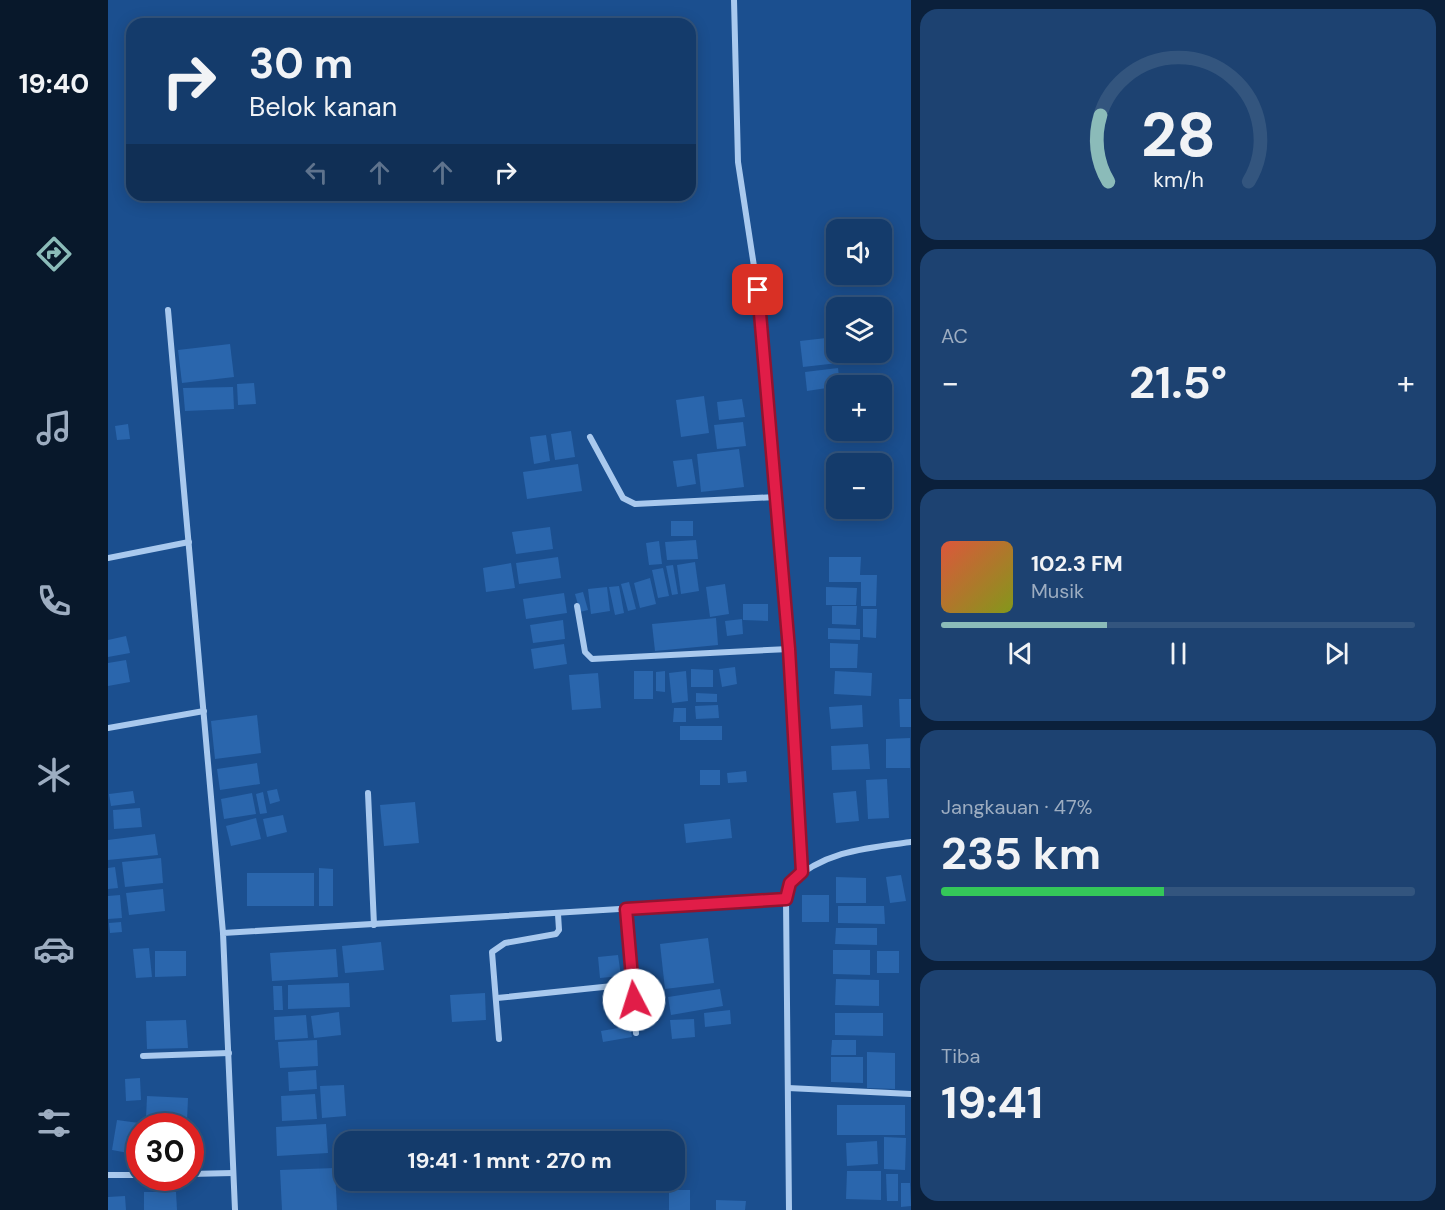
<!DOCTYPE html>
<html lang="id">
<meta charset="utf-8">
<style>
:root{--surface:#143b6b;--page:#1d4271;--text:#f1f3f6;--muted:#9dadc1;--line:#33557e;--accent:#8bbbb9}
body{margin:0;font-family:"DM Sans",sans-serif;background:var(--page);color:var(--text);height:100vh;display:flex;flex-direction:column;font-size:22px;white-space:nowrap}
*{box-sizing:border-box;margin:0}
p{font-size:20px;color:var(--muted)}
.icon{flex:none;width:33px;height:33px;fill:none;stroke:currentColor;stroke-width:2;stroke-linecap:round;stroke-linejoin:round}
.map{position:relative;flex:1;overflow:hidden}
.side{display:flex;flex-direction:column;gap:9px;padding:9px;background:#0b203b;width:534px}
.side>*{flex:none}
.hud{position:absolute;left:18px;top:18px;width:570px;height:183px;border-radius:18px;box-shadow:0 3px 15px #0003,0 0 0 2px var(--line);background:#143b6b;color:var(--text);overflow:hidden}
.controls{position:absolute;left:718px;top:219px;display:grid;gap:12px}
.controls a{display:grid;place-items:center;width:66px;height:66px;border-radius:12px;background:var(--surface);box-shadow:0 3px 15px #0003,0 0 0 2px var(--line);font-size:30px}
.speed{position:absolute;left:18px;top:1113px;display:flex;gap:12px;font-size:30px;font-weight:700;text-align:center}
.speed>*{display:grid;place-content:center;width:78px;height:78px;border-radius:50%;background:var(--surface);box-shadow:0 3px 15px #0003,0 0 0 2px var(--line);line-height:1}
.speed .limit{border:9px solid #d22;background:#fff;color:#111}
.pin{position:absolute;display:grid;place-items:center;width:51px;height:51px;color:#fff;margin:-26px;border-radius:12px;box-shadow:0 3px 9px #0006}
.me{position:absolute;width:66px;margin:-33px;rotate:355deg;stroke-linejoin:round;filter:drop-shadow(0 0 4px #0008)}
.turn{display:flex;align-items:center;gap:21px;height:126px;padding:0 24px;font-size:27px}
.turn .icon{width:78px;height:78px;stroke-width:2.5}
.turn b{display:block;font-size:42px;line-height:51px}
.lanes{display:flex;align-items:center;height:57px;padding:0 24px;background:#0003;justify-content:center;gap:30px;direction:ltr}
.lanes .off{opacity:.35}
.big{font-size:45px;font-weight:700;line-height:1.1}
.side .card{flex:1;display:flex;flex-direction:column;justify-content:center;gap:9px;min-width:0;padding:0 21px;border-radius:18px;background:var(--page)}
.side .dial{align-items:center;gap:0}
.dial svg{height:156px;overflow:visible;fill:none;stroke:var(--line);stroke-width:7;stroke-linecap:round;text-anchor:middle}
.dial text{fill:var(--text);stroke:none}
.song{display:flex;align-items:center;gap:18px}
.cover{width:72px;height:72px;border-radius:9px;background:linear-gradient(135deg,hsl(10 70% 55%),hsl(70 70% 35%))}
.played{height:6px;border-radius:3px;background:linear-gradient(90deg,var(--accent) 35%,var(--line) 35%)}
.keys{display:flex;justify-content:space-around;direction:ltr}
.heat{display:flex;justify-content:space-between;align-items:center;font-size:33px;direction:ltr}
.charge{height:9px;border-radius:4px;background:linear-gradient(90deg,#34c759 47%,var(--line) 0)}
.trip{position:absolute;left:226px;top:1131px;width:351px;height:60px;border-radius:18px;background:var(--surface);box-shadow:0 3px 15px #0003,0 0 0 2px var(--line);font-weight:700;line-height:60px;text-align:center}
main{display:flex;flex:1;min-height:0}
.tab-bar{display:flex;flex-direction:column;width:108px;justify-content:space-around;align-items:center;background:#08182b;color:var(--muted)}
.tab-bar .icon{width:42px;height:42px}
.tab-bar .current{color:var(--accent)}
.tab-bar b{font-size:27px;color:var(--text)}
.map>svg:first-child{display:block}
.building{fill:#2a66ad}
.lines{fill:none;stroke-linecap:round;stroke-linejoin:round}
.minor{stroke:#a9c9ee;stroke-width:6}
.route-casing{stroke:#92132f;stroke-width:15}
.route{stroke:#e11d48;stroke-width:10}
</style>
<main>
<nav class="tab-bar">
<b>19:40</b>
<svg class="icon current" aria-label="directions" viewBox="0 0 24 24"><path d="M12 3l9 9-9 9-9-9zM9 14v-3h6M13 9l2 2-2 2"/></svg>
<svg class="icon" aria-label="music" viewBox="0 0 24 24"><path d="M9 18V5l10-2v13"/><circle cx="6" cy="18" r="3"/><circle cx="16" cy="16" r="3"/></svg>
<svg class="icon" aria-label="phone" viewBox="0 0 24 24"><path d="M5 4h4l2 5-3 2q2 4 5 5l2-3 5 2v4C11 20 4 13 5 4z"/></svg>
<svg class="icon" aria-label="climate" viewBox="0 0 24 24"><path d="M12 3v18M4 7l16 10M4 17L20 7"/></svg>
<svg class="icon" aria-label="car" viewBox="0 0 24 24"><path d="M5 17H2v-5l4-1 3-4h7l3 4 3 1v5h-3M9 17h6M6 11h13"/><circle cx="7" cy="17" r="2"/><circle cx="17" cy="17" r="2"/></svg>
<svg class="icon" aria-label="filters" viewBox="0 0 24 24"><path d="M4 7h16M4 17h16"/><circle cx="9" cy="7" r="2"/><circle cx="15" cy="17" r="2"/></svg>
</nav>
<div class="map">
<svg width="803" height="1210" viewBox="0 0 803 1210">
<rect width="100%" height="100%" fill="#1b4f8f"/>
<!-- building -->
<g class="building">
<path d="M727,337L730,363L695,367L692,341Z"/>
<path d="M122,344L126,377L74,383L70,350Z"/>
<path d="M730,368L732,386L699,391L697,372Z"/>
<path d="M146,383L148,404L130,405L129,384Z"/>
<path d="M125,387L126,409L77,411L75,388Z"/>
<path d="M596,396L601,433L573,437L568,400Z"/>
<path d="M634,399L637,417L611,420L609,402Z"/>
<path d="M635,422L638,446L609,449L606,425Z"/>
<path d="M20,424L22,439L9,440L7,426Z"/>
<path d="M463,431L467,457L447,460L443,434Z"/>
<path d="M438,435L442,461L426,464L422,437Z"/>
<path d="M631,449L636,487L593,492L589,454Z"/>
<path d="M584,459L588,484L569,487L565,461Z"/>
<path d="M470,464L474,491L419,499L415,472Z"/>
<rect x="563" y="521" width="22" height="15"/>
<path d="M442,527L445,549L408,554L404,532Z"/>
<path d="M588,540L590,559L559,560L557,542Z"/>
<path d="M551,541L554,564L541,565L538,543Z"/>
<path d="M450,557L453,578L411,584L408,563Z"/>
<path d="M721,557H753L752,575H769L768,606H753V582H721Z"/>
<path d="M587,562L591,591L573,594L569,565Z"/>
<path d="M403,563L407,588L378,592L375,568Z"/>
<path d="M565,565L570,594L564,595L558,566Z"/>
<path d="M555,568L561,596L550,598L544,570Z"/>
<path d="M542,578L548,604L532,608L526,583Z"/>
<path d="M521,582L528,609L520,611L513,584Z"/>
<path d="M617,584L621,614L602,617L598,587Z"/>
<path d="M511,586L516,613L507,615L501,587Z"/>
<path d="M499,587L502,611L483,614L480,589Z"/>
<path d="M718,587L749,588L748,605H718Z"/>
<path d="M475,592L480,610L472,612L467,594Z"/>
<path d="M456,593L459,613L418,619L415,599Z"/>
<path d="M635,604H660V621L635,620Z"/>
<path d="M724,606H749L748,625L724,624Z"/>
<path d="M755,609H769L768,638L755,637Z"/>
<path d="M608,618L610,645L547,651L544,624Z"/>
<path d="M634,619L635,634L619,636L617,621Z"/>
<path d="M455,620L457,639L425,643L422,625Z"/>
<path d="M720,628L752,629V640L720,639Z"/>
<path d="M18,636L22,653L0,657V640Z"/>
<path d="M722,643L750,644L749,668H722Z"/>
<path d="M456,644L459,664L426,669L423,649Z"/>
<path d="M18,660L22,682L0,686V663Z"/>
<path d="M627,667L629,684L614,687L611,669Z"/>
<path d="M583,669L605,670V687H583Z"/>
<rect x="526" y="671" width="19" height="28"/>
<path d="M557,671V692L548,691V672Z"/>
<path d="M578,671L580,701L564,703L561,673Z"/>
<path d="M727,671L764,673L763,696L726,694Z"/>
<path d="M490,673L493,708L464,710L461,675Z"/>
<path d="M588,693L609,694V702H588Z"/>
<path d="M791,699H803V727H792Z"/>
<path d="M610,705L611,718L588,719L587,706Z"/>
<path d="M754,705L755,727L723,729L721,707Z"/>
<path d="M566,708H578V722H565Z"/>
<path d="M149,715L153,753L107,759L103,721Z"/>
<rect x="572" y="726" width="42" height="14"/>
<path d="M802,738V768H778V739Z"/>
<path d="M760,744L762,769L724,770L723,746Z"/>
<path d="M149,763L152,784L112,790L109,769Z"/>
<rect x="592" y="770" width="20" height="15"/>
<path d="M638,771L639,782L620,783L619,773Z"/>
<path d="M779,779L781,818L760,819L758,780Z"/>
<path d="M169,789L172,801L162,804L159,791Z"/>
<path d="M25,791L27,803L3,806L1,794Z"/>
<path d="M748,791L751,821L728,823L725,793Z"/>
<path d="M155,792L159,813L152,814L148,794Z"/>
<path d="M144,793L148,814L116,819L113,799Z"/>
<path d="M307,802L311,843L276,846L272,805Z"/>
<path d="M32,808L34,827L6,829L5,810Z"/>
<path d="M175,815L179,832L159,837L155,819Z"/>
<path d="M148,818L153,839L123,846L118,826Z"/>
<path d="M622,819L624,838L578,843L576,824Z"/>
<path d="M47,834L50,855L0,860V840Z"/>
<path d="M53,858L55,883L17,887L14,862Z"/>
<path d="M7,867L10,888L0,889V868Z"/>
<path d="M211,868L225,869V906H211Z"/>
<rect x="139" y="873" width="67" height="33"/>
<path d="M793,875L798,901L782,903L778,877Z"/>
<path d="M728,877L758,878V903H728Z"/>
<path d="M55,889L57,911L21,915L18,893Z"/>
<path d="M12,895L14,918L0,919V896Z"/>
<rect x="694" y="895" width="27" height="27"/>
<path d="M730,906H776L777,924L730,923Z"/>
<path d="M13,922L14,932L2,933L1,923Z"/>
<path d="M728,928H769V945L727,944Z"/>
<path d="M600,938L606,983L557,989L552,944Z"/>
<path d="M273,942L276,970L237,973L234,946Z"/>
<path d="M41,948L44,977L28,978L25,949Z"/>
<path d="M228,949L230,977L164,981L162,953Z"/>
<path d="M725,950H762V975L725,974Z"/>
<path d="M47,951H78V976L47,977Z"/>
<rect x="769" y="951" width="22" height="22"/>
<path d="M510,955L513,976L492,978L490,957Z"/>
<path d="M728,979L771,980V1006L727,1005Z"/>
<path d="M241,983L242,1007L180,1009V985Z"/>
<path d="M165,986H174L175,1010H166Z"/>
<path d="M612,989L615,1006L563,1015L560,997Z"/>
<path d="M377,993L378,1020L344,1022L342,995Z"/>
<path d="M622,1010L623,1024L597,1027L596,1013Z"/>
<path d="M231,1012L233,1035L206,1038L203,1016Z"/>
<path d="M727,1013H775V1036L727,1035Z"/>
<path d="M198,1015L200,1038L167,1040L166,1017Z"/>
<path d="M586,1019L587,1037L564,1039L562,1020Z"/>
<path d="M78,1020L80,1048L39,1049L38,1021Z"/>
<path d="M522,1026L524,1037L495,1042L493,1031Z"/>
<path d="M209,1040L210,1066L172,1068L170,1042Z"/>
<path d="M724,1040H748V1055H723Z"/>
<path d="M759,1052L787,1053V1089L759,1088Z"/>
<path d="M723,1057H755V1083L723,1082Z"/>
<path d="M208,1070L209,1089L181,1091L180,1072Z"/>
<path d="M32,1078L33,1100L18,1101L17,1079Z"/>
<path d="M236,1085L238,1116L214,1118L212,1086Z"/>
<path d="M207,1094L209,1119L174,1121L173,1096Z"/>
<path d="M39,1096L80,1098L79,1121L38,1119Z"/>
<rect x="729" y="1105" width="68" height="30"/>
<path d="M9,1120L31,1123L26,1154L4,1150Z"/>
<path d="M218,1124L220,1153L169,1156L168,1127Z"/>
<path d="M776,1137L798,1138L797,1170L776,1169Z"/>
<path d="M769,1141L770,1164L739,1166L738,1143Z"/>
<path d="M227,1168L229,1210H174L172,1170Z"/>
<path d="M739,1171H773V1200L738,1199Z"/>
<path d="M778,1174H790V1201H779Z"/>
<path d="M793,1183H802L803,1206L793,1207Z"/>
<rect x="561" y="1190" width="21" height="20"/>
<path d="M36,1192H68L69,1210H36Z"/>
<path d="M17,1196L18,1210H0V1197Z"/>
<path d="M608,1200L638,1201L637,1210H608Z"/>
</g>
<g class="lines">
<!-- minor -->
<g class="minor">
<path d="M626,0L630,162L653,312L681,649L694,872"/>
<path d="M60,310L115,933"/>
<path d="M482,437L515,498L527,504L668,497"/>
<path d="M0,558L81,542"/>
<path d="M469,606L477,652L484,659L681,649"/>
<path d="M0,728L96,711"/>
<path d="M260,793L266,925"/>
<path d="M518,909L528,1033"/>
<path d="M389,998L524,984"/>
<path d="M391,1039L384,952L397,943L448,934L451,930L450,914"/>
<path d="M35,1056L121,1053"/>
<path d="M680,1088L803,1094"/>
<path d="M82,1174L125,1173"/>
<path d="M0,1175H32"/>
<path d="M127,1210L115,933L678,899"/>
<path d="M681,1210L678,899L682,883C716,851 758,848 803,842"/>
</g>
</g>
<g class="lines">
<defs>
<path id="route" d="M526,1000L518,909L678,899L682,883L694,872L681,649L650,290"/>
</defs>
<!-- route casing -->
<use href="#route" class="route-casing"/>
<!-- route -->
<use href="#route" class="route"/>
</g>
</svg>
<div class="controls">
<a><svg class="icon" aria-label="sound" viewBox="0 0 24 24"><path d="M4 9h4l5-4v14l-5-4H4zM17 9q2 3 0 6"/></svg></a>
<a><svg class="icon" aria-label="layers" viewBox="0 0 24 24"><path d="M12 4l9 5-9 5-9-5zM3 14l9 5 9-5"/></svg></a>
<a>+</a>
<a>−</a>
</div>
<div class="speed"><div class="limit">30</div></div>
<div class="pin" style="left:650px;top:290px;background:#d93025"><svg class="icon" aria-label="arrive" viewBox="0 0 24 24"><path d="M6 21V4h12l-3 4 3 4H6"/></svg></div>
<svg class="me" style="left:526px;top:1000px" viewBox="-20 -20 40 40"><circle r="19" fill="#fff"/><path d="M0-13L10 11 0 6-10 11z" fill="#e11d48"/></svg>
<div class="trip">19:41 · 1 mnt · 270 m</div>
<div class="hud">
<div class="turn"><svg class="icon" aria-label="right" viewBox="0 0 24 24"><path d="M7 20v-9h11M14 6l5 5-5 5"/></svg><div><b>30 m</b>Belok kanan</div></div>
<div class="lanes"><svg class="icon off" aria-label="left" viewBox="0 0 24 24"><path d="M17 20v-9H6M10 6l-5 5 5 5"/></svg><svg class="icon off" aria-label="ahead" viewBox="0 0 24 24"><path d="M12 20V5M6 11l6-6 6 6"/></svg><svg class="icon off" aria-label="ahead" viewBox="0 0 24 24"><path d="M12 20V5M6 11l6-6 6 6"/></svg><svg class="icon" aria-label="right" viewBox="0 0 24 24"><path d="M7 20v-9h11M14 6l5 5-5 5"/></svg></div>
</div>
</div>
<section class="side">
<div class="card dial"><svg viewBox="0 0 100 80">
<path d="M14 69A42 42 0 1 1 86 69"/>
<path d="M14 69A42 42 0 0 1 10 35" stroke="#8bbbb9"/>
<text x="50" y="56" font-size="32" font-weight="700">28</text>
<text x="50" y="72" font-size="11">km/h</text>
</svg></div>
<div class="card"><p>AC</p>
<div class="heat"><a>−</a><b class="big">21.5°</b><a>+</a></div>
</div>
<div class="card">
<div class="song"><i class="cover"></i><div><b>102.3 FM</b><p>Musik</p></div></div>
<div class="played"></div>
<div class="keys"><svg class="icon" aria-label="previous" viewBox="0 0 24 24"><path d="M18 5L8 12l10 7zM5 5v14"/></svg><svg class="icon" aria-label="pause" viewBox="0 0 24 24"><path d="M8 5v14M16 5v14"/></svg><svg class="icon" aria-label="next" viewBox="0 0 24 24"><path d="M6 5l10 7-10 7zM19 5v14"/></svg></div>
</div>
<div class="card"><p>Jangkauan · 47%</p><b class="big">235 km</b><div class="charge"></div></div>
<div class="card"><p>Tiba</p><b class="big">19:41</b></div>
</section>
</main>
